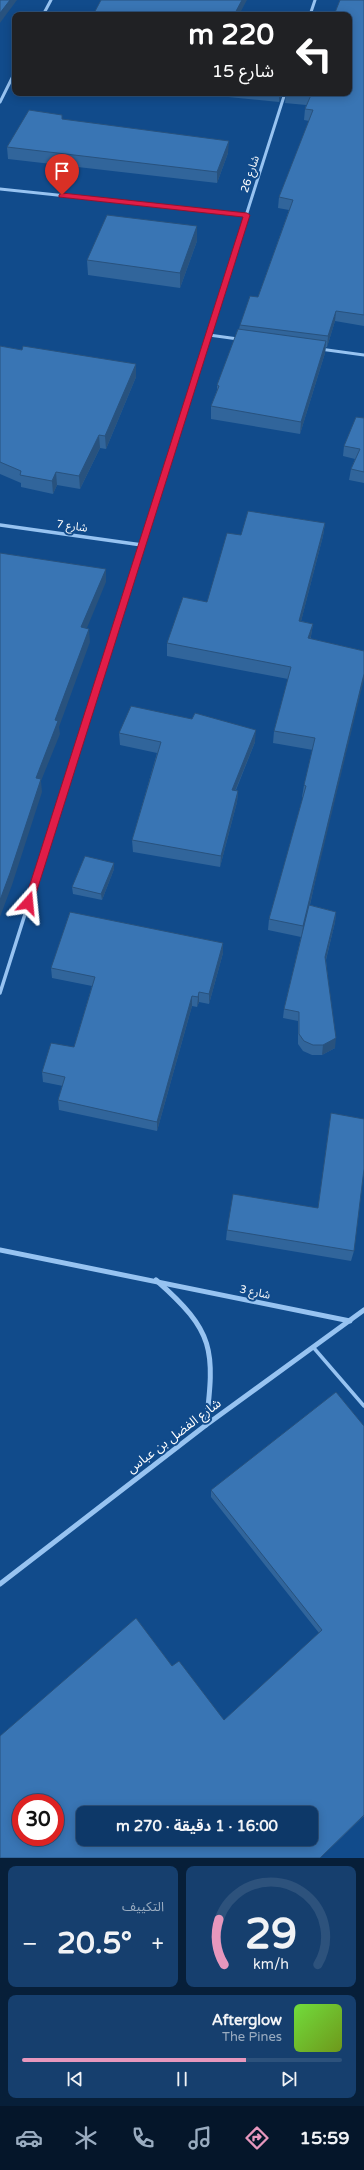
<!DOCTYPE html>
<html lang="ar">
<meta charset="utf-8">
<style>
:root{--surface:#0d3868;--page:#163f6e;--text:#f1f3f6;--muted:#9aacc0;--line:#2d527c;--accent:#e797bd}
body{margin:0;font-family:"Varela Round","Noto Sans Arabic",sans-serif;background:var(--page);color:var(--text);direction:rtl;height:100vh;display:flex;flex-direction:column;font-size:15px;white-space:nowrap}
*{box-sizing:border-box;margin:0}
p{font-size:13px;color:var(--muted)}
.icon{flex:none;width:22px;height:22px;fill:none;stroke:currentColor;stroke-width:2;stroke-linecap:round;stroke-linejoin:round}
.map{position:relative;height:1858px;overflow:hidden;direction:ltr}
.sheet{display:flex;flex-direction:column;gap:8px;padding:8px;background:#071f39;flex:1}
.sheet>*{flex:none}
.banner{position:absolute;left:12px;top:12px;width:340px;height:84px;border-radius:8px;box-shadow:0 2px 10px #0003,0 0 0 1px var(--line);direction:rtl;background:#202124;color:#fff;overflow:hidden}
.speed{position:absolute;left:12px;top:1794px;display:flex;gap:8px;font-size:20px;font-weight:700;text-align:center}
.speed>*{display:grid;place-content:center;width:52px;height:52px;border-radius:50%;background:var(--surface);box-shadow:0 2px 10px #0003,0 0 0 1px var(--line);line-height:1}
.speed .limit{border:6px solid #d22;background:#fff;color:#111}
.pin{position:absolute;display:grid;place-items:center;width:34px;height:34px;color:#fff;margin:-41px -17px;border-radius:50% 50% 50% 0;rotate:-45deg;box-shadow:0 0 4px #0007}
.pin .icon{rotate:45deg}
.me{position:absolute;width:44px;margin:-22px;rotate:18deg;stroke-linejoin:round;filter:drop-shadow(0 0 3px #0008)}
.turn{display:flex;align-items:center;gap:14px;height:84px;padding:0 12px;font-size:18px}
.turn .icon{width:52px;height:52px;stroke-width:2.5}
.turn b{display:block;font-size:28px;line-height:34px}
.big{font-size:30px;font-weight:700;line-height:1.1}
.sheet .tile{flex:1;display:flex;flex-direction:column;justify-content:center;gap:6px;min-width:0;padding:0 14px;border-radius:8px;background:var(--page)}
.sheet .dial{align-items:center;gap:0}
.dial svg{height:104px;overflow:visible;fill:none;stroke:var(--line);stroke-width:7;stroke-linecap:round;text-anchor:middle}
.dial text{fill:var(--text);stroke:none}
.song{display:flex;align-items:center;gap:12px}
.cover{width:48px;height:48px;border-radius:6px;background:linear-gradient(135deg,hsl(100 70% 55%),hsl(80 70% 35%))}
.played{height:4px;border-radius:2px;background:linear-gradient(90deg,var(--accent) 70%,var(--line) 70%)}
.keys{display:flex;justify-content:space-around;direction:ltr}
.heat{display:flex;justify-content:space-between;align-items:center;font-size:22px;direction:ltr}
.sheet .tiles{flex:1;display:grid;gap:8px;grid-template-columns:1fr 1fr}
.tile:last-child{grid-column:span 2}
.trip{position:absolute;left:76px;top:1806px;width:242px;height:40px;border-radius:8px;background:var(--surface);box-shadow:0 2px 10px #0003,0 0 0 1px var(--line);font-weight:700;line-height:40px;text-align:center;direction:rtl}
.tabs{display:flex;height:64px;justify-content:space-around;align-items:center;background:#05162a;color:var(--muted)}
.tabs .icon{width:28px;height:28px}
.tabs .selected{color:var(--accent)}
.tabs b{font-size:18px;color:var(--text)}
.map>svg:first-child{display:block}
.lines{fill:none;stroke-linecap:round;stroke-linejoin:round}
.service{stroke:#97c3f1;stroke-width:3.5}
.minor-far2{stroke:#97c3f1;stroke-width:3}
.minor-far1{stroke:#97c3f1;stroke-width:3.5}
.minor{stroke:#97c3f1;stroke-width:5}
.wall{fill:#31659b}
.shaded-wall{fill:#28527e}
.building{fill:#3975b4;stroke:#28527e;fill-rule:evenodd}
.route{fill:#e11d48;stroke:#92132f}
.labels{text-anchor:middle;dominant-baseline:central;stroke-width:4;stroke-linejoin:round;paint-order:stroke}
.street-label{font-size:11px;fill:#fff;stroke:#114b8b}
.near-street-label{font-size:13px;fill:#fff;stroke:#114b8b}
</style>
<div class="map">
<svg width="364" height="1858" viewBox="0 0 364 1858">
<rect width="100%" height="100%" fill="#114b8b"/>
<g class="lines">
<!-- service -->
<path class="service" d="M313,1347L364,1406"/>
<!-- minor-far2 -->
<g class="minor-far2">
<path d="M43,15L51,0"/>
<path d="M310,15L315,0"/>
<path d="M0,102L15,72"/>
<path d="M0,189L247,215"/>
<path d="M209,335L238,339"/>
<path d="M320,349L364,355"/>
<path d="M168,461L285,93"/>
</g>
<!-- minor-far1 -->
<g class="minor-far1">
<path d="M0,525L142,545"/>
<path d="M0,993L169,460"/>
</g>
<!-- minor -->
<g class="minor">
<path d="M0,1250L350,1321"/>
<path d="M156,1280C215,1332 215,1349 206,1425"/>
<path d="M0,1584L206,1425L364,1310"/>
</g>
</g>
<!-- wall -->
<g class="wall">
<path d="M364,0V326L335,321L327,347H326L325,353L300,434L211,419V406L217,390V385L239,329L240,325L258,297L289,210L278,208L279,197L309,121L304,120L305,109L306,105L285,103L286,93H349Z"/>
<path d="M188,93H282L279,102Z"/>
<path d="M62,120L228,153L217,183L8,159L7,147Z"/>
<path d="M197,241L180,288L88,275L87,260Z"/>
<path d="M0,346L22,350L136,364V377L106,449L100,448L80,489L57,485L53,494L21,487V483L0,474Z"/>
<path d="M364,418V483L349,480L351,469L355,459L343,456L344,446Z"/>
<path d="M325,523L323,536L301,621L313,624L311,636V639L364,651L310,905L336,912L335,922L326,960L335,1048L322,1055H312L303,1051L298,1044V1021L283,1018L284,1009L301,937L268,930L269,919L303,797H302L304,785L313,750L273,743L274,731L288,679L167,656V643L207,602L241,535Z"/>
<path d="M119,733L255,742L236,790L238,791L237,802L220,867L133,852L132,840L157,753L120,745Z"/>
<path d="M114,863V869L102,900L73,894L72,887Z"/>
<path d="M223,943V953L209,1004L199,1002L197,1007L192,1006L157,1131L59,1110L58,1100L63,1086L43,1082L42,1072L74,1047L92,986L52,978L51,968Z"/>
<path d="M331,1113L354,1251L351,1261L226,1240L227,1230L318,1208Z"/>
<path d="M364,1426V1816L320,1858H0L172,1666L224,1720L319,1633L211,1497V1490Z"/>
</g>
<!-- shaded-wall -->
<g class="shaded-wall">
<path d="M10,0H17L0,23V13Z"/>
<path d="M242,0H247L239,15H234Z"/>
<path d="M279,93H282L279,102Z"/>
<path d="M229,141L228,153L217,183V172Z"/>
<path d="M197,226V241L180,288V273Z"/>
<path d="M336,311L335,321L327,347L328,336Z"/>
<path d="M326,341L325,353L300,434L301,422Z"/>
<path d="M136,364V377L106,449L105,436Z"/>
<path d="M99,435L100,448L80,489L79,476Z"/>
<path d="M56,472L57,485L53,494L52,481Z"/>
<path d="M325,523L323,536L298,633L299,621Z"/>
<path d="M106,569V582L82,640L81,627Z"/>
<path d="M313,624L311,636L307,650L308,638Z"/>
<path d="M89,629L90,642L59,727L60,734L41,781L42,792L12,885L0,917V900L36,778L55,720Z"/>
<path d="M364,674V679L302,937L303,926Z"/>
<path d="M256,730L255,742L231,801L232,790Z"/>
<path d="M238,791L237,802L220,867L221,856Z"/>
<path d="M114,863V869L102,900L101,894Z"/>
<path d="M336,912L335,922L324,967L325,957Z"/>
<path d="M223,943V953L209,1004V994Z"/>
<path d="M199,992V1002L197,1007L198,997Z"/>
<path d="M192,996V1006L157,1131V1122Z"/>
<path d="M336,1038L335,1048L322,1055L323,1045Z"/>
</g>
<!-- building -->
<g class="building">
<path d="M0,0H10L0,13Z"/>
<path d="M101,0H242L234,15H93Z"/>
<path d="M340,0H364V315L336,311L328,336L240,325L250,296L258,297L293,200L279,197L313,110L305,109L311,95L295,93H349V15H334Z"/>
<path d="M29,110L62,115V119L229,141L217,172L7,147Z"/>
<path d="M107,215L197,226L180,273L87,260Z"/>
<path d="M238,329L326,341L301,422L211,406L219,386L217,385Z"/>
<path d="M0,346L22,350L23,346L136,364L105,436L99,435L79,476L56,472L52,481L20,475L21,471L0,462Z"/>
<path d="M356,417L364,418V472L351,469L360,449L344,446Z"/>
<path d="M248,511L325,523L299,621L313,624L308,638L364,651V674L303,926L269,919L306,786L304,785L315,738L274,731L291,667L167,643L183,597L207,602L227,533L241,535Z"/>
<path d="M0,553L106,569L81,627L89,629L55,720L58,721L36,778L41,779L10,873L0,900Z"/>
<path d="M131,706L192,719L195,713L256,730L232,790L238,791L221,856L132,840L161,742L119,733Z"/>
<path d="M85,856L114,863L101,894L72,887Z"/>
<path d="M309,905L336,912L325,957L336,1038L323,1045H313L304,1041L299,1034V1012L284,1009Z"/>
<path d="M70,912L223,943L209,994L199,992L198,997L192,996L157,1122L58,1100L65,1077L42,1072L51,1043L74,1047L95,977L51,968Z"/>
<path d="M331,1113L364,1119V1169L354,1251L227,1230L233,1194L318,1208Z"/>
<path d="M336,1392L364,1426V1815L320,1858H0V1736L136,1618L172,1666L179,1661L224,1720L322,1630L211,1490ZM21,1803H55V1837H21ZM83,1813H311V1839H83Z"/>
</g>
<!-- route -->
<path class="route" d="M62,193L247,213L250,215L33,903L28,907L24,903L243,217L59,197V195Z"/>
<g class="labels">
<!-- street labels -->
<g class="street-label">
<text transform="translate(250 174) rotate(-72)">شارع 26</text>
<text transform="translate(72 526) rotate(8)">شارع 7</text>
<text transform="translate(255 1292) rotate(12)">شارع 3</text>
</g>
<!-- near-street labels -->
<g class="near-street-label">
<text transform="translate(174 1436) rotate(-37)">شارع الفضل بن عباس</text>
</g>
</g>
</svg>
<div class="speed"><div class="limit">30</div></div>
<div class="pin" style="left:62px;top:195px;background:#d93025"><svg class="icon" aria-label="arrive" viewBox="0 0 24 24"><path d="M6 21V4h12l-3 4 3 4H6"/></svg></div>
<svg class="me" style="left:28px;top:903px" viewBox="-20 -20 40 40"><path d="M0-17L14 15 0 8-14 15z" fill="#e11d48" stroke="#fff" stroke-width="4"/></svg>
<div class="trip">16:00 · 1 دقيقة · 270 m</div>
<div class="banner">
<div class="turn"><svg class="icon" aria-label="left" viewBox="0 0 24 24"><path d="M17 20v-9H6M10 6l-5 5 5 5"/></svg><div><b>220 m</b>شارع 15</div></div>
</div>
</div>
<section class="sheet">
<div class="tiles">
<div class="tile dial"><svg viewBox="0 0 100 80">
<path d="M14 69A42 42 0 1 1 86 69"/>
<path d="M14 69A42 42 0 0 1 10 34" stroke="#e797bd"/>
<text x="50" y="56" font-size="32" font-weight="700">29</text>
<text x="50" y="72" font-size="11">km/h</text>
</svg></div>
<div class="tile"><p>التكييف</p>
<div class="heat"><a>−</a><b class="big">20.5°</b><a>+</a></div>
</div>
<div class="tile">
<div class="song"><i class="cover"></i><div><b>Afterglow</b><p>The Pines</p></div></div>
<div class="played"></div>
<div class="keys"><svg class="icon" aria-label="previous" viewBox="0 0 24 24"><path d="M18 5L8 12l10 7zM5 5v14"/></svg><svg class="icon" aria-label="pause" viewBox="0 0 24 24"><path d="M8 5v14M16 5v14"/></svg><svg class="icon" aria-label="next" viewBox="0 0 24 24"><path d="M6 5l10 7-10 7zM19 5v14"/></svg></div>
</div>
</div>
</section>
<nav class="tabs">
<b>15:59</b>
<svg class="icon selected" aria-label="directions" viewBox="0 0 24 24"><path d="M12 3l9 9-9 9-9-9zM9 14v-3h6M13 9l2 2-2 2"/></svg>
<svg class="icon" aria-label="music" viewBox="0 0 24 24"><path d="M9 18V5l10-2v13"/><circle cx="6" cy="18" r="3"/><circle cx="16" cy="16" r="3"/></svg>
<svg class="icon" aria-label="phone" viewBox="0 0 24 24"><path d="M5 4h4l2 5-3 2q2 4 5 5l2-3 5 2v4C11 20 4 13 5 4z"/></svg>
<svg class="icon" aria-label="climate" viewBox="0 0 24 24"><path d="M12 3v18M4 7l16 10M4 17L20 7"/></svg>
<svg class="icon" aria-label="car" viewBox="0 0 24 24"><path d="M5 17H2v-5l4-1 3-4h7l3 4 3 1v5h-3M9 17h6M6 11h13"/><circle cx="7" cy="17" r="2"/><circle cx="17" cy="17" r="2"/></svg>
</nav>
